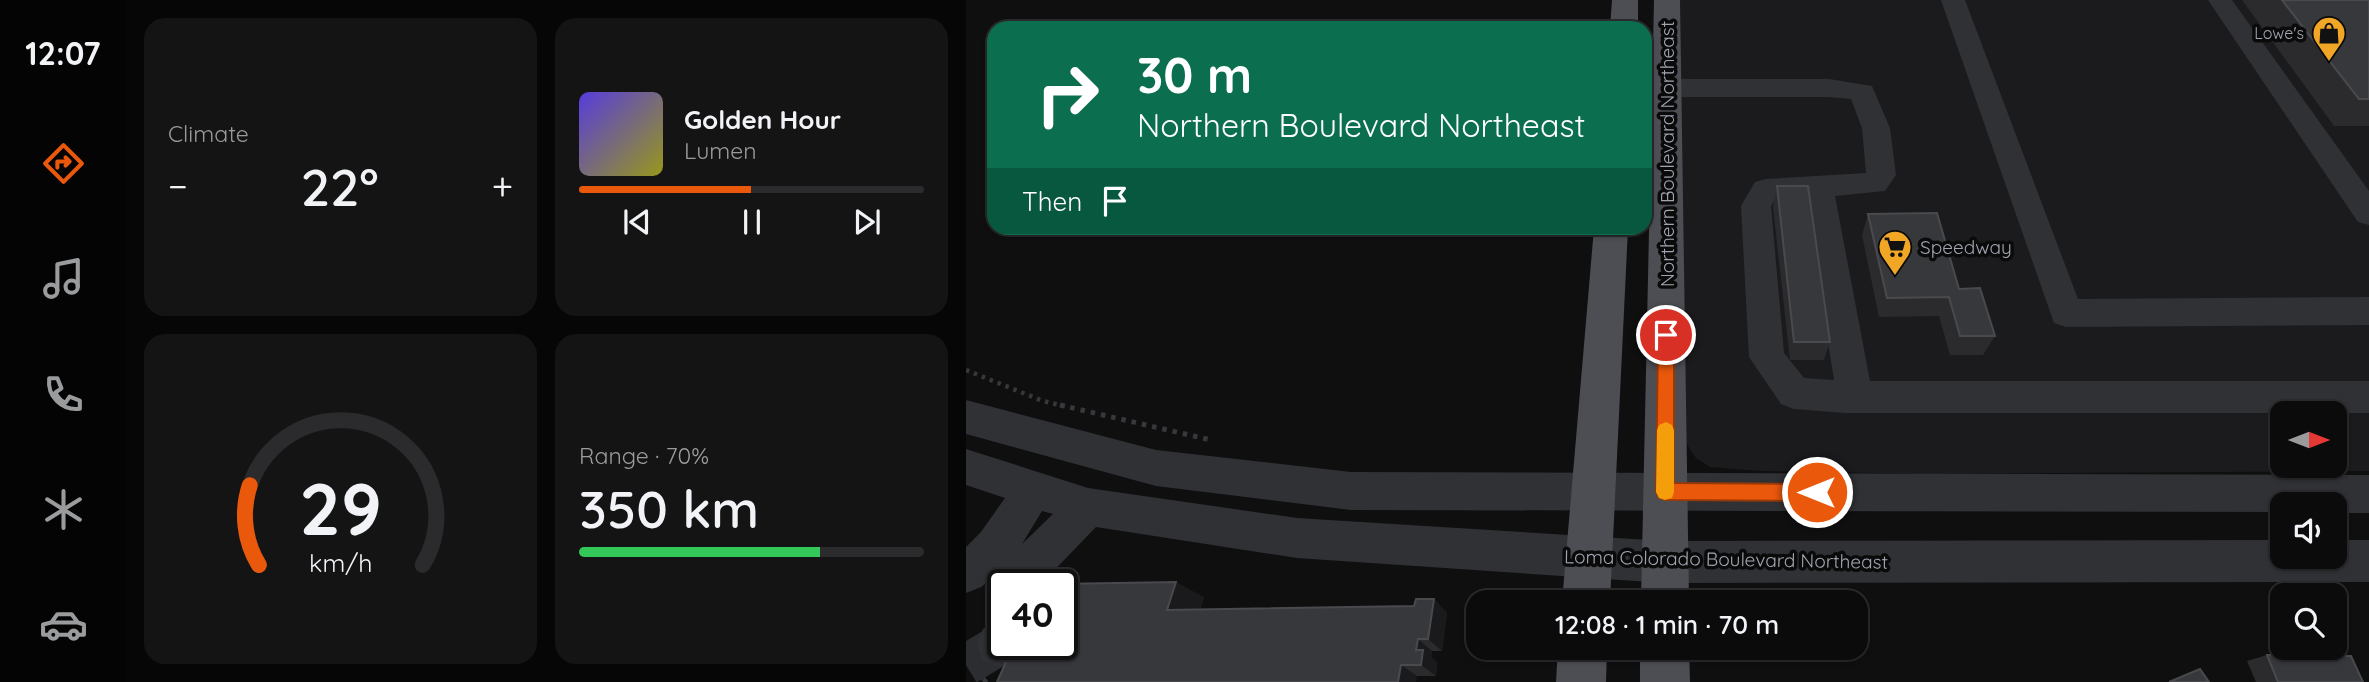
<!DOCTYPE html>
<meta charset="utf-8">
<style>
:root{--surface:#0b0b0c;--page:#141415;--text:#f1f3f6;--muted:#9a9b9d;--line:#2b2b2d;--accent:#ea580c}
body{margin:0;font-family:Quicksand,sans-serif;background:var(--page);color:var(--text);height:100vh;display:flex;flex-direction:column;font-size:26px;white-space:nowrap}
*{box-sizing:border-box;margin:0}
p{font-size:23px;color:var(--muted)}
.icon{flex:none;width:38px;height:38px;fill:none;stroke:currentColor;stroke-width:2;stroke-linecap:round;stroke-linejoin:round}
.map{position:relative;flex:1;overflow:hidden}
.drawer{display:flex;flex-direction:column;gap:18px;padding:18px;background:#060607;width:840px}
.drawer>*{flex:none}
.banner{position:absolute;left:21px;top:21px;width:665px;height:214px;border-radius:21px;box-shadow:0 2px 5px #0004,0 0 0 2px var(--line);background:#0b6e4f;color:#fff;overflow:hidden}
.needle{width:46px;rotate:90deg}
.controls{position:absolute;left:1304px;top:401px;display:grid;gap:14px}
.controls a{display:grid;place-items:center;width:77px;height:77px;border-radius:14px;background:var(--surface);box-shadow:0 2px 5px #0004,0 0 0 2px var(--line);font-size:35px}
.speed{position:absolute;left:21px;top:569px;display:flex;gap:14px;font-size:35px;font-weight:700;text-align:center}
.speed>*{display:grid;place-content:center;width:91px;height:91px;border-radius:50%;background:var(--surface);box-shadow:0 2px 5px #0004,0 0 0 2px var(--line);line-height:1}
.speed .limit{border:4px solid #111;border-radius:10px;background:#fff;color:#111}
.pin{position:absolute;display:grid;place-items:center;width:60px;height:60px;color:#fff;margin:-30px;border:4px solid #fff;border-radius:50%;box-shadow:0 2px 7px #0007}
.me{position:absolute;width:77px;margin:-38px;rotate:270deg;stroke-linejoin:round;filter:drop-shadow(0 0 5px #0008)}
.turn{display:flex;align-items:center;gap:24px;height:147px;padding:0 35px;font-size:32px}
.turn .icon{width:91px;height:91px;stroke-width:2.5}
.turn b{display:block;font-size:49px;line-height:60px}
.then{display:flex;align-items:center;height:66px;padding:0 35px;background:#0003;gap:14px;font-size:26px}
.big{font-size:52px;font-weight:600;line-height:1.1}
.drawer .card{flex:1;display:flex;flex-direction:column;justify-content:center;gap:10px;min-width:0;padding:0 24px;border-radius:21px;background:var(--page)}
.drawer .dial{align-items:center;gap:0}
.dial svg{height:182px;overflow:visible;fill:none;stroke:var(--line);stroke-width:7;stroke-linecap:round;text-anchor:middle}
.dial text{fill:var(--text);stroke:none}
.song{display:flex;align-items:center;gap:21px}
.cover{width:84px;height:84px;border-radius:10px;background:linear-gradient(135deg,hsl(250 70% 55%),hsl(60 70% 35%))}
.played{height:7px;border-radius:4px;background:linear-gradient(90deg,var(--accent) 50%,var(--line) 50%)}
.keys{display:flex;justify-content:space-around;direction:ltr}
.heat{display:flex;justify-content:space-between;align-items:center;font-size:38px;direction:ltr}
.charge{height:10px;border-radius:5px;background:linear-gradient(90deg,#34c759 70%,var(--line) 0)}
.drawer .tiles{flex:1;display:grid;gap:18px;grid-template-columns:repeat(2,1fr)}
.trip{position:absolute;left:500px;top:590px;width:402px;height:70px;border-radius:21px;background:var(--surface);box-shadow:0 2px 5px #0004,0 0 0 2px var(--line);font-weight:600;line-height:70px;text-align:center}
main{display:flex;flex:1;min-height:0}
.tab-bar{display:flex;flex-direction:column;width:126px;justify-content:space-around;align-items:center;background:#040405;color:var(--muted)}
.tab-bar .icon{width:49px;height:49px}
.tab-bar .selected{color:var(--accent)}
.tab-bar b{font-size:32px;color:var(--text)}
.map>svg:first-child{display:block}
.built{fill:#1b1b1d;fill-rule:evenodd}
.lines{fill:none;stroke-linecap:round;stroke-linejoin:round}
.minor-tunnel{stroke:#2c2d30;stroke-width:41;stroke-dasharray:41 20;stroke-linecap:butt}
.path-far1{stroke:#36383c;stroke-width:4.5;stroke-dasharray:3.5 5;stroke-linecap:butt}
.path{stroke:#36383c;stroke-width:5;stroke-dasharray:4.5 6;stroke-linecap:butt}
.minor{fill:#303135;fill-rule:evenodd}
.major{fill:#4c4e54;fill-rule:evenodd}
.wall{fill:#2b2b2e}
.shaded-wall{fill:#1a1a1c}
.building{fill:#37383c;stroke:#484a4e;stroke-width:2}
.route{fill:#ea580c;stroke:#983908;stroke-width:2}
.slow{fill:#f59e0b}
.labels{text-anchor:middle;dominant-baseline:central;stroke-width:7;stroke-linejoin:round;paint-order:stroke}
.far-poi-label{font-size:16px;fill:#a0a6b1;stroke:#0a0a0b;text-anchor:end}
.street-label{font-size:19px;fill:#a0a6b1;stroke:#0a0a0b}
.poi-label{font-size:19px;fill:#a0a6b1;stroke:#0a0a0b;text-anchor:start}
</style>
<main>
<nav class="tab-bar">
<b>12:07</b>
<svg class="icon selected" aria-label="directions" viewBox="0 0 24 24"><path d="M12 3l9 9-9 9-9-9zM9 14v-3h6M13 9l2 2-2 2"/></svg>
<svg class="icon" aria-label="music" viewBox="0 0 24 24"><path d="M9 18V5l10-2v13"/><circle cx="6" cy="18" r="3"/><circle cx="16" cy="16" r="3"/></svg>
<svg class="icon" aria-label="phone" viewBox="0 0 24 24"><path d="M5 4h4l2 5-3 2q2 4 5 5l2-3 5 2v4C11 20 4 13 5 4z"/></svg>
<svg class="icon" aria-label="climate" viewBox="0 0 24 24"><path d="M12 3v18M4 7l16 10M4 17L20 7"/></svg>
<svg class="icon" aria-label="car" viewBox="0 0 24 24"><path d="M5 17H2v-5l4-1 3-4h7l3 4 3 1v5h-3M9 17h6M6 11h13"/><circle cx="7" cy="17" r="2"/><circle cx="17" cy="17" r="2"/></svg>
</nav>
<section class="drawer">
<div class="tiles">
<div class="card"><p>Climate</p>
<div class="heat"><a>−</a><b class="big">22°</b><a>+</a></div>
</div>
<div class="card">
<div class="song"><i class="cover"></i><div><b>Golden Hour</b><p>Lumen</p></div></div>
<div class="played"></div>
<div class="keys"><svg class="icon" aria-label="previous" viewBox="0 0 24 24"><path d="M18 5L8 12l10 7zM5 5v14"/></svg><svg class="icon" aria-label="pause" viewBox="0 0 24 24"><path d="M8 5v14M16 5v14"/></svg><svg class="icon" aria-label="next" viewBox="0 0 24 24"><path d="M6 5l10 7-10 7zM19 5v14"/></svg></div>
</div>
<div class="card dial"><svg viewBox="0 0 100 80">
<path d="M14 69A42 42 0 1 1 86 69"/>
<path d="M14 69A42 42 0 0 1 10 34" stroke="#ea580c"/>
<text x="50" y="56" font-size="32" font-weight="700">29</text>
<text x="50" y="72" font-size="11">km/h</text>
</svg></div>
<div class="card"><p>Range · 70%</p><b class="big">350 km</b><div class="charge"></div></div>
</div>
</section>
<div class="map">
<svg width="1403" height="682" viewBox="0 0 1403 682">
<rect width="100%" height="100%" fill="#0f0f10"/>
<!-- built -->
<path class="built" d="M710,0H1403V471L967,474L793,471L744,467L730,458L722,446L715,426ZM1316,413H1368V466H1316Z"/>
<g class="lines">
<!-- minor-tunnel -->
<path class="minor-tunnel" d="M0,665L33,645"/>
<!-- path-far1 -->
<path class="path-far1" d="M0,370L77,401L102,407"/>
<!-- path -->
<g class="path">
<path d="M94,405L245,440"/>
<path d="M17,682L25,676"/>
</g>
<!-- minor -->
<g class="minor">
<path d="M975,0H999L1112,299L1403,297V325L1100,327L1088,323Z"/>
<path d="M1242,0H1266L1403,191V225L1392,222Z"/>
<path d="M701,79H863L906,86L924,128L930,175L919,191L869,196L904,381H1403V413H879L828,409L815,404L783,357L775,206L789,182L800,179L900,173L896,128L885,99L863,97H701L691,94L687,88L691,82ZM839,198L868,380L838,378L818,353L805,206L809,200Z"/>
<path d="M0,400L190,450L385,472L1403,475V513H1368V504H1316V512L385,510L190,486L0,434Z"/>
<path d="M0,449L122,488L331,518L699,541L1316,540V556H1368V540H1403V582L699,583L331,558L130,527L75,584L37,585L33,576L35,572L15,587L0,593V547L15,532L39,498L0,485ZM76,511L87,514L56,544Z"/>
<path d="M37,619V644H58L49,661L33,667L17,661L11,645L17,629Z"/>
</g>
<!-- major -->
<g class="major">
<path d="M646,0H672V28H644Z"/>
<path d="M688,0H714L723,602H675Z"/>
<path d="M628,228H662L644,602H596Z"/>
<path d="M592,648H641L640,682H590Z"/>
<path d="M674,648H723L724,682H674Z"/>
</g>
</g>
<!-- wall -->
<g class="wall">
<path d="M1276,0H1403V126H1368Z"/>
<path d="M811,186L864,342L858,360H824L807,207Z"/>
<path d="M902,214L993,289L1029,336L1017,355H984L973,316L913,317L896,235Z"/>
<path d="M238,597L234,609L448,606L468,599L481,613L476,651H466L465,657L471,662L470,676H451L48,644Z"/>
<path d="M1301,655L1397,682H1290L1281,661Z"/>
</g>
<!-- shaded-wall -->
<g class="shaded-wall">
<path d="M210,582L238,597L229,624L201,610Z"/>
<path d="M468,599L481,613L476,651L462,639Z"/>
<path d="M452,639L466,651L465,657L471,662L470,676L455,665L450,650Z"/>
<path d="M435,665L451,676L450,682H432Z"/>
</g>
<!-- building -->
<g class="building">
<path d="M1316,0H1403V99H1393Z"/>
<path d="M811,186H842L864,342H828Z"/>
<path d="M971,213L993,289L1014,288L1029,336H994L983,297L921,298L902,214Z"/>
<path d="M210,582L201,610L448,606L450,599H468L462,639H452L450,650H457L455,665H435L432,682H31L48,644H96V584H90Z"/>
<path d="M1301,655L1385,656L1397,682H1312Z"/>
<path d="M1234,669L1243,682H1203Z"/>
</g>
<!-- route -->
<path class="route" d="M700,328L708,335V483L851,484L857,486L860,492L857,498L851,501L699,500L693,498L690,492L692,335Z"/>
<!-- slow -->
<path class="slow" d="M700,422L706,425L708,430V492L706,498L699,500L693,498L690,492L691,430L693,425Z"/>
<!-- icons -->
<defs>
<symbol id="shop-pin" viewBox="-11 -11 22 30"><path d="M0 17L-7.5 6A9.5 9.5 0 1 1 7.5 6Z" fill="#f1a626" stroke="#0a0a0b"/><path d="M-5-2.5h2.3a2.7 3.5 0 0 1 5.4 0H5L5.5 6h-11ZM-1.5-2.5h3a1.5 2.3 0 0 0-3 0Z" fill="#111"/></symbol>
<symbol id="supermarket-pin" viewBox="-11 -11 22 30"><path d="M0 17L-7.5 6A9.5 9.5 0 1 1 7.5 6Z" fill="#f1a626" stroke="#0a0a0b"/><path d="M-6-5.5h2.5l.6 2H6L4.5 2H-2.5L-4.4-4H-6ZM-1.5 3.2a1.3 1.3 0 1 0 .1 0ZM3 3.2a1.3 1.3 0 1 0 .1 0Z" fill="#111"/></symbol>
</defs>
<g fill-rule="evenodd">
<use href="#shop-pin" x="1344" y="14" width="38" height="52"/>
<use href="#supermarket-pin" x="910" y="228" width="38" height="52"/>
</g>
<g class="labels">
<!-- far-poi labels -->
<g class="far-poi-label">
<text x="1338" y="33">Lowe's</text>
</g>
<!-- street labels -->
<g class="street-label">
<text transform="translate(701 154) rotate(-90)">Northern Boulevard Northeast</text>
<text transform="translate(760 559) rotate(1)">Loma Colorado Boulevard Northeast</text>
</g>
<!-- poi labels -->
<g class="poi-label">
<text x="954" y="247">Speedway</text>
</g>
</g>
</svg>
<div class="controls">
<a><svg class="needle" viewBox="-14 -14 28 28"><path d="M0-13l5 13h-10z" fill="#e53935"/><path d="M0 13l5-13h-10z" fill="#9a9b9d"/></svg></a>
<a><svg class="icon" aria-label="sound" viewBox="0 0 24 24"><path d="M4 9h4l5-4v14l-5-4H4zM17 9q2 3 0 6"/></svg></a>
<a><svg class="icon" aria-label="search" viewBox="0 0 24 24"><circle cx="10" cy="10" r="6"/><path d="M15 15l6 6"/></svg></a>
</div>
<div class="speed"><div class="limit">40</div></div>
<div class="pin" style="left:700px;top:335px;background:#d93025"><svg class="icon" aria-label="arrive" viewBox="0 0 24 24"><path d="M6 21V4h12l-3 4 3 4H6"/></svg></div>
<svg class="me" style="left:851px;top:492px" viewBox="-20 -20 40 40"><circle r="17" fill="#ea580c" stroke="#fff" stroke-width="3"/><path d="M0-11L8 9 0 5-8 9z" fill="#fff"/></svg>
<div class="trip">12:08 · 1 min · 70 m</div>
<div class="banner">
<div class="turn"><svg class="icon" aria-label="right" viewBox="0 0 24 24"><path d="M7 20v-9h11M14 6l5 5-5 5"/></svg><div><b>30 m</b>Northern Boulevard Northeast</div></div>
<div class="then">Then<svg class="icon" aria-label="arrive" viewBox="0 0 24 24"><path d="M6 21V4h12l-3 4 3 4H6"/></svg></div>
</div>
</div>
</main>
